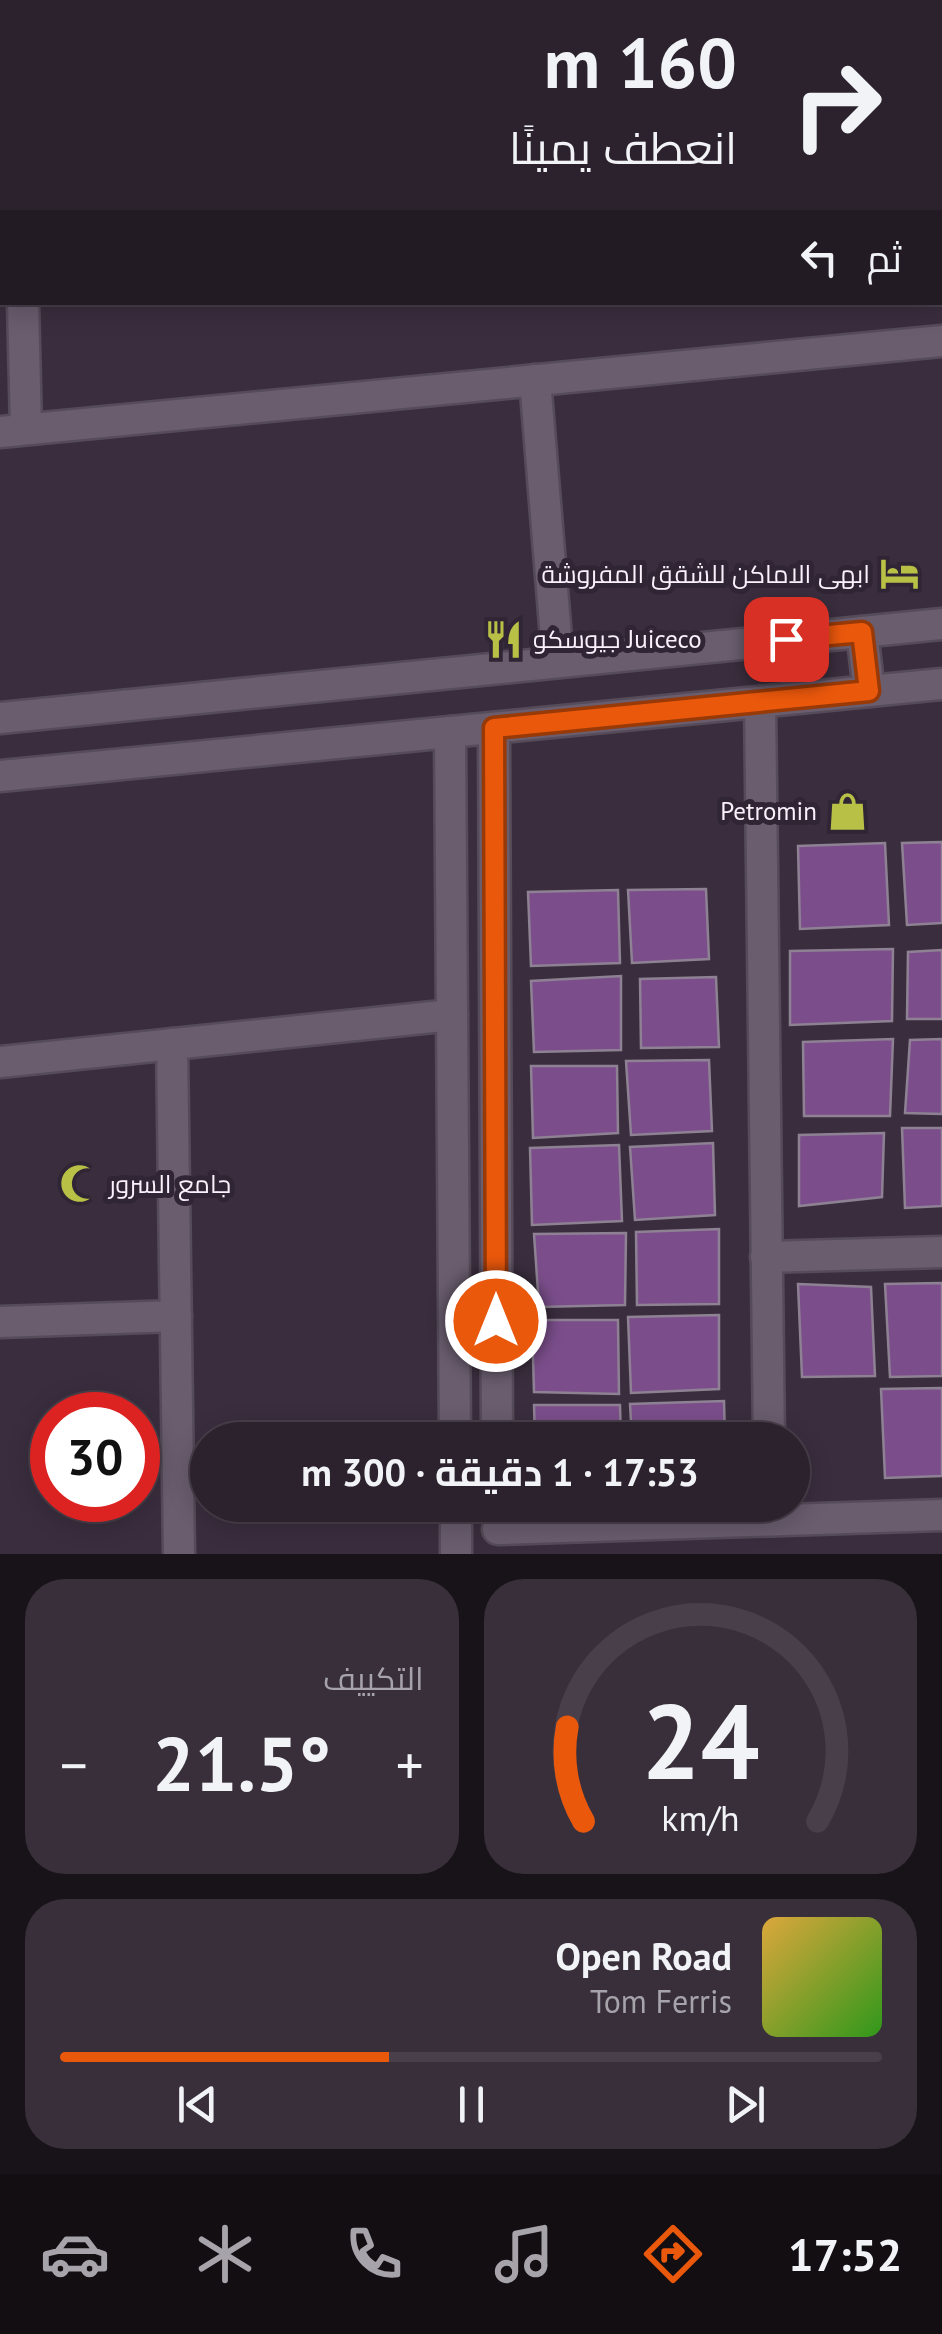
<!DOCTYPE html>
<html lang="ar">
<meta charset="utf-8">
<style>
:root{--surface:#2c222e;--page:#382f3a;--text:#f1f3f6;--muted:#a6a4aa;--line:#483f4a;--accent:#ea580c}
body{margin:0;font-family:"PT Sans",Cairo,sans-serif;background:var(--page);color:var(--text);direction:rtl;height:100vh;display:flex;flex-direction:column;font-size:38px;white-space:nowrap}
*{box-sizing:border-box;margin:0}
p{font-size:32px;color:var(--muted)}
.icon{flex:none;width:55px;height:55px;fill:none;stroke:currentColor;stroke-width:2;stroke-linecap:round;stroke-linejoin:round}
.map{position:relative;height:1554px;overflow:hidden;direction:ltr}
.drawer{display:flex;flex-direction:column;gap:25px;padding:25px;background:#181319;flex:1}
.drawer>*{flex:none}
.top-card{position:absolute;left:0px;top:0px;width:942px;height:305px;box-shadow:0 5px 25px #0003,0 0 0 2px var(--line);direction:rtl;background:#2c222e;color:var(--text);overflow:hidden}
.speed{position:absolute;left:30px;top:1392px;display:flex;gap:20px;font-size:50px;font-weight:700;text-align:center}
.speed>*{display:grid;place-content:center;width:130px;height:130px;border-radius:50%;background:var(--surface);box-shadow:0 5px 25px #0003,0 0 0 2px var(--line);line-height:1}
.speed .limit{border:15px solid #d22;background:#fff;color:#111}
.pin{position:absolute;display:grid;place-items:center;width:85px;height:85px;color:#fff;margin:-42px;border-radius:20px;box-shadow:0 5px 15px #0006}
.me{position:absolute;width:110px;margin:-55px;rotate:0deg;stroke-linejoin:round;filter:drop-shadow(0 0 8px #0008)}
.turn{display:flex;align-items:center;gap:35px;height:210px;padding:0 40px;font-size:45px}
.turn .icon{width:130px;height:130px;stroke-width:2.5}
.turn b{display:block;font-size:70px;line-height:85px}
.then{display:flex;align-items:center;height:95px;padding:0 40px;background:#0003;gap:20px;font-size:38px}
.big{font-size:75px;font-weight:700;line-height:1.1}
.drawer .card{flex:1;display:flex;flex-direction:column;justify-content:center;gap:15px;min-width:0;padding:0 35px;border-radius:40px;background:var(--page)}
.drawer .dial{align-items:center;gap:0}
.dial svg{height:260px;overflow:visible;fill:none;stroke:var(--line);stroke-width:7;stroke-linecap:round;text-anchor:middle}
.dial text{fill:var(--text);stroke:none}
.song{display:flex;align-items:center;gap:30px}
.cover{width:120px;height:120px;border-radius:15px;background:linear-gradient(135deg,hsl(40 70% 55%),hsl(110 70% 35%))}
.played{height:10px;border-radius:5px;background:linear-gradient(90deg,var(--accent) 40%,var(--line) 40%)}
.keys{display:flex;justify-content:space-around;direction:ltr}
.heat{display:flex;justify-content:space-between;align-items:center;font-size:55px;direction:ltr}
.drawer .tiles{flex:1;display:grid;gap:25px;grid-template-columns:1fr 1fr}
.card:last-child{grid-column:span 2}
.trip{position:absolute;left:190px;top:1422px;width:620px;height:100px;border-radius:50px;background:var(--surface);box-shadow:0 5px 25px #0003,0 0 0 2px var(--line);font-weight:700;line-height:100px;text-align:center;direction:rtl}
.menu{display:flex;height:160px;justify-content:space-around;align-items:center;background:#120e12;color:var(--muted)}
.menu .icon{width:70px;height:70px}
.menu .selected{color:var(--accent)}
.menu b{font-size:45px;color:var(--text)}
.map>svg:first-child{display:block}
.building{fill:#7b4e8b;stroke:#8e8193;stroke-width:2.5}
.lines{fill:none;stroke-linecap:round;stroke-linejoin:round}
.minor-casing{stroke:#554b59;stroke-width:35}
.minor{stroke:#695d6e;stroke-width:30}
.route-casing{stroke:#983908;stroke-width:25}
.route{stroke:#ea580c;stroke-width:18}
.labels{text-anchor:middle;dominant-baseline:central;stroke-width:10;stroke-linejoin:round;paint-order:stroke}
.poi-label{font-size:25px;fill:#f9f1fc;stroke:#302534;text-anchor:end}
</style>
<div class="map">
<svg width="942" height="1554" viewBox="0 0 942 1554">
<rect width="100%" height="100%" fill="#3a2e3e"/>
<!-- building -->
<g class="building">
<path d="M942,842V923L907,925L902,843Z"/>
<path d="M885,843L889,925L800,929L798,846Z"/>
<path d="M706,889L709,959L632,963L628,890Z"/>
<path d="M618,890L620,963L531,966L528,892Z"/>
<path d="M893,949L892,1021L790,1025V951Z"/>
<path d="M942,950V1019H907L908,952Z"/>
<path d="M621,976V1050L534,1052L531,981Z"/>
<path d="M716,977L719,1047L641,1048L640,979Z"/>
<path d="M893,1039L890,1116H804L803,1042Z"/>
<path d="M942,1039V1114L905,1113L910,1040Z"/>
<path d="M709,1060L712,1131L631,1135L626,1061Z"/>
<path d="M531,1066H617L618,1133L533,1138Z"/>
<path d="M902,1128H942V1206L905,1208Z"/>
<path d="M884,1133L882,1197L799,1206V1135Z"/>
<path d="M713,1143L715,1215L635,1220L630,1147Z"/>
<path d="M619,1145L622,1221L532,1225L530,1148Z"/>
<path d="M719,1229V1304L637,1305L636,1232Z"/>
<path d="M626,1233L625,1305L539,1307L534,1234Z"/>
<path d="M942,1283V1376L890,1377L885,1284Z"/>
<path d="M798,1284L871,1287L875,1376L802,1377Z"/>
<path d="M719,1315V1389L631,1393L628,1317Z"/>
<path d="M532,1320H618L619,1394L534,1392Z"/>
<path d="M942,1388V1476L885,1478L881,1389Z"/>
<path d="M724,1401L725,1440H632L630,1404Z"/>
<path d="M534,1405H620L621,1440H535Z"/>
</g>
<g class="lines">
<defs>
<g id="minor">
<path d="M16,0V2"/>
<path d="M255,0V2"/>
<path d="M940,59H942"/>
<path d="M23,302L26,429"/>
<path d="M535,380L558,662"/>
<path d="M0,432L942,341"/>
<path d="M862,632L869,691"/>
<path d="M760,702L769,1440"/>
<path d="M0,718L942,624"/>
<path d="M494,728L497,1440"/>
<path d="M450,732L455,1440"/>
<path d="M0,776L942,684"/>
<path d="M172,1044L179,1554"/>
<path d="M0,1062L452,1015"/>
<path d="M766,1257L942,1252"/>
<path d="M0,1322L176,1316"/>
<path d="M456,1505V1554"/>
<path d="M498,1529L942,1515"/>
</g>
</defs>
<!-- minor casing -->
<use href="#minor" class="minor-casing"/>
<!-- minor -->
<use href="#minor" class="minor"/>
</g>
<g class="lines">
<defs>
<path id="route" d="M496,1321L494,728L869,691L862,632L786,639"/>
</defs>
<!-- route casing -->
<use href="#route" class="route-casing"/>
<!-- route -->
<use href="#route" class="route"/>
</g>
<!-- icons -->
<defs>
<symbol id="hotel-bare" viewBox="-9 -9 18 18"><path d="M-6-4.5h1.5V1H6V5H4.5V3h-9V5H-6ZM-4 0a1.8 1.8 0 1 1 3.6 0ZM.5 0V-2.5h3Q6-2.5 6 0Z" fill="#b9c046" stroke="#302534" stroke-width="2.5" paint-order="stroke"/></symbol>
<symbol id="restaurant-bare" viewBox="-9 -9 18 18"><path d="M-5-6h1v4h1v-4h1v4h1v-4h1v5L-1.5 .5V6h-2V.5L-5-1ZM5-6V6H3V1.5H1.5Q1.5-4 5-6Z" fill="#b9c046" stroke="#302534" stroke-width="2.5" paint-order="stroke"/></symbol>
<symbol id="shop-bare" viewBox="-9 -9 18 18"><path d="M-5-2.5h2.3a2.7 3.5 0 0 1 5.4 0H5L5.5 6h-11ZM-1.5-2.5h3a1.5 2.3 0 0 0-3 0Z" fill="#b9c046" stroke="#302534" stroke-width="2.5" paint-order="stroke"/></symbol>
<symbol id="mosque-bare" viewBox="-9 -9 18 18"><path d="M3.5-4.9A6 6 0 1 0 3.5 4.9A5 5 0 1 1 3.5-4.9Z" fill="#b9c046" stroke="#302534" stroke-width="2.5" paint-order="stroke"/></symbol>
</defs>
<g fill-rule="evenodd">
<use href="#hotel-bare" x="872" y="546" width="55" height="55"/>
<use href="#restaurant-bare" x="476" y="612" width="55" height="55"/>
<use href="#shop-bare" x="820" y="784" width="55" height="55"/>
<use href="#mosque-bare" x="52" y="1156" width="55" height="55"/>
</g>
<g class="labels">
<!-- poi labels -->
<g class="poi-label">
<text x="870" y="574">ابهى الاماكن للشقق المفروشة</text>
<text x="533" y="639" text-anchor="start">جيوسكو Juiceco</text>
<text x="817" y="811">Petromin</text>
<text x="109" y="1184" text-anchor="start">جامع السرور</text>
</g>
</g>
</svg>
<div class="speed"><div class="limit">30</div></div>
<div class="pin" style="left:786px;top:639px;background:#d93025"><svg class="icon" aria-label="arrive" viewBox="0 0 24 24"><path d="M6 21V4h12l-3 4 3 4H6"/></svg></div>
<svg class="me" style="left:496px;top:1321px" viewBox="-20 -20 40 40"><circle r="17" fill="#ea580c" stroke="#fff" stroke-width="3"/><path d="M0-11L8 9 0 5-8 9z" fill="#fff"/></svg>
<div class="trip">17:53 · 1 دقيقة · 300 m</div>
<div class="top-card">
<div class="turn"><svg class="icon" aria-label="right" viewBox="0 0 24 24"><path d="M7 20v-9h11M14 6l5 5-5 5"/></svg><div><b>160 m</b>انعطف يمينًا</div></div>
<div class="then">ثم<svg class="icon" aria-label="left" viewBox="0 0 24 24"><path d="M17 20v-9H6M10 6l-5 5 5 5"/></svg></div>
</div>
</div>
<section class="drawer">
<div class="tiles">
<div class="card dial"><svg viewBox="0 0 100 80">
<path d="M14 69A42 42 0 1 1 86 69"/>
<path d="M14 69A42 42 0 0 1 9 40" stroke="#ea580c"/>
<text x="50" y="56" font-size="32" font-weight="700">24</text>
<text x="50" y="72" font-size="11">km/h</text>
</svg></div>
<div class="card"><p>التكييف</p>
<div class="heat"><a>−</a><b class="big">21.5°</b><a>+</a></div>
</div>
<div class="card">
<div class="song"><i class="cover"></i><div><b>Open Road</b><p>Tom Ferris</p></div></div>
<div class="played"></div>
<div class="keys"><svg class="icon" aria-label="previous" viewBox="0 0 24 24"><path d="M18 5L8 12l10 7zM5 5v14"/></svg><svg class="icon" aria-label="pause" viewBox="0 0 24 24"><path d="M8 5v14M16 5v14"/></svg><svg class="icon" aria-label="next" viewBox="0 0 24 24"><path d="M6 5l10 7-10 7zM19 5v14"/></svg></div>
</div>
</div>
</section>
<nav class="menu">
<b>17:52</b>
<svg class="icon selected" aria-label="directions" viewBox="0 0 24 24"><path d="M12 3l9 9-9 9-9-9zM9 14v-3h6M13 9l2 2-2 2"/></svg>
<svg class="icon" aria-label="music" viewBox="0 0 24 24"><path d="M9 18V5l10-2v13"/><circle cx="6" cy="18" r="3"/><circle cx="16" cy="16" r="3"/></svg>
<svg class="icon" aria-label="phone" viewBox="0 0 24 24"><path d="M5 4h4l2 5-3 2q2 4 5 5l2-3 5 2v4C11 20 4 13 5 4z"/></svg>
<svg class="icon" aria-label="climate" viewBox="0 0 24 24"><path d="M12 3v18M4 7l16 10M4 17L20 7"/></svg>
<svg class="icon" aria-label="car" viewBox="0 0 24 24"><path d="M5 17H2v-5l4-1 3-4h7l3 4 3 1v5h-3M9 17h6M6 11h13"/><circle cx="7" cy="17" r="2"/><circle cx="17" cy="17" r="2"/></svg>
</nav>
